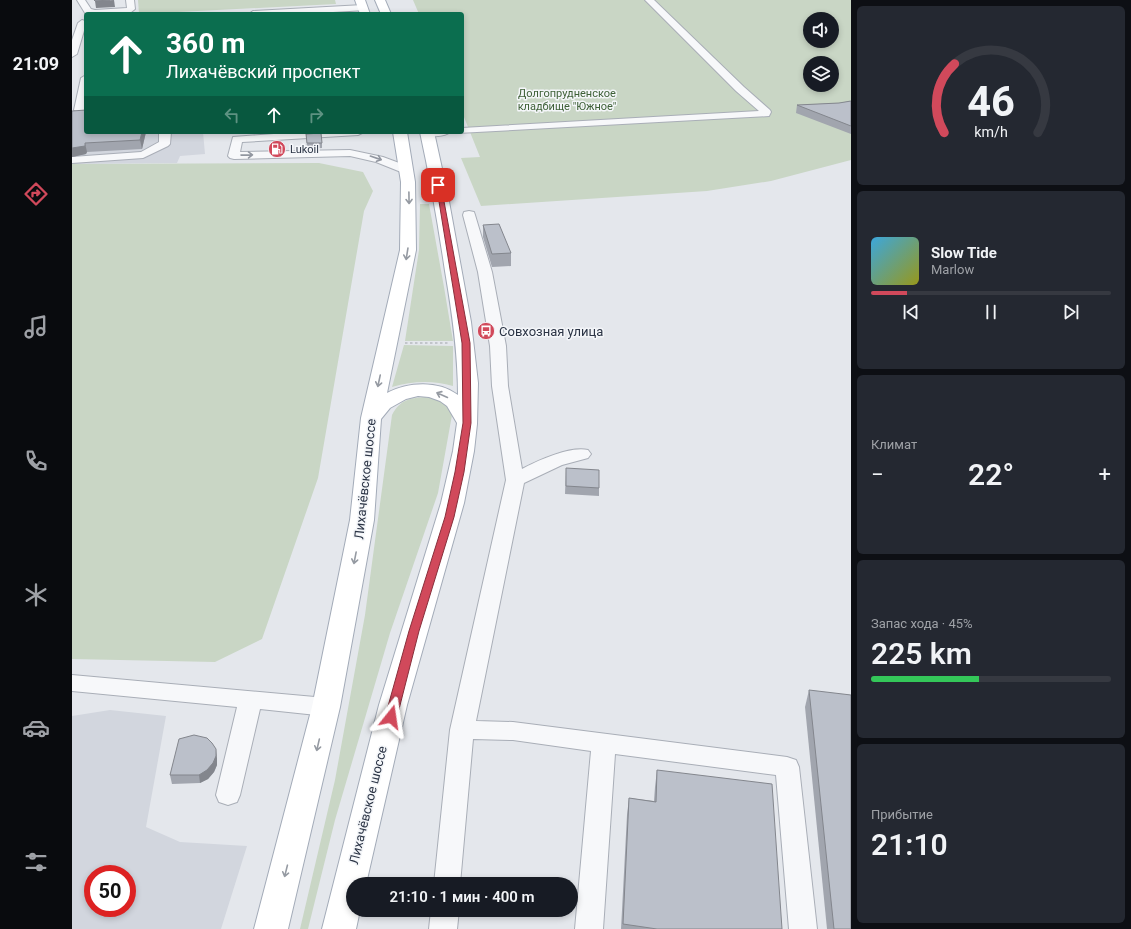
<!DOCTYPE html>
<html lang="ru">
<meta charset="utf-8">
<style>
:root{--surface:#171b24;--page:#242831;--text:#f1f3f6;--muted:#9ea1a6;--line:#363941;--accent:#d1495b}
body{margin:0;font-family:Roboto,sans-serif;background:var(--page);color:var(--text);height:100vh;display:flex;flex-direction:column;font-size:15px;white-space:nowrap}
*{box-sizing:border-box;margin:0}
p{font-size:13px;color:var(--muted)}
.icon{flex:none;width:22px;height:22px;fill:none;stroke:currentColor;stroke-width:2;stroke-linecap:round;stroke-linejoin:round}
.map{position:relative;flex:1;overflow:hidden}
.details{display:flex;flex-direction:column;gap:6px;padding:6px;background:#0d0f14;width:280px}
.details>*{flex:none}
.banner{position:absolute;left:12px;top:12px;width:380px;height:122px;border-radius:4px;box-shadow:0 2px 6px #0003;background:#0b6e4f;color:#fff;overflow:hidden}
.buttons{position:absolute;left:731px;top:12px;display:grid;gap:8px}
.buttons a{display:grid;place-items:center;width:36px;height:36px;border-radius:50%;background:var(--surface);box-shadow:0 2px 6px #0003;font-size:20px}
.speed{position:absolute;left:12px;top:865px;display:flex;gap:8px;font-size:20px;font-weight:700;text-align:center}
.speed>*{display:grid;place-content:center;width:52px;height:52px;border-radius:50%;background:var(--surface);box-shadow:0 2px 6px #0003;line-height:1}
.speed .limit{border:6px solid #d22;background:#fff;color:#111}
.pin{position:absolute;display:grid;place-items:center;width:34px;height:34px;color:#fff;margin:-17px;border-radius:8px;box-shadow:0 2px 6px #0006}
.me{position:absolute;width:44px;margin:-22px;rotate:15deg;stroke-linejoin:round;filter:drop-shadow(0 0 3px #0008)}
.turn{display:flex;align-items:center;gap:14px;height:84px;padding:0 16px;font-size:18px}
.turn .icon{width:52px;height:52px;stroke-width:2.5}
.turn b{display:block;font-size:28px;line-height:34px}
.lanes{display:flex;align-items:center;height:38px;padding:0 16px;background:#0003;justify-content:center;gap:20px;direction:ltr}
.lanes .off{opacity:.35}
.big{font-size:30px;font-weight:600;line-height:1.1}
.details .tile{flex:1;display:flex;flex-direction:column;justify-content:center;gap:6px;min-width:0;padding:0 14px;border-radius:6px;background:var(--page)}
.details .dial{align-items:center;gap:0}
.dial svg{height:104px;overflow:visible;fill:none;stroke:var(--line);stroke-width:7;stroke-linecap:round;text-anchor:middle}
.dial text{fill:var(--text);stroke:none}
.song{display:flex;align-items:center;gap:12px}
.cover{width:48px;height:48px;border-radius:6px;background:linear-gradient(135deg,hsl(200 70% 55%),hsl(60 70% 35%))}
.played{height:4px;border-radius:2px;background:linear-gradient(90deg,var(--accent) 15%,var(--line) 15%)}
.keys{display:flex;justify-content:space-around;direction:ltr}
.heat{display:flex;justify-content:space-between;align-items:center;font-size:22px;direction:ltr}
.charge{height:6px;border-radius:3px;background:linear-gradient(90deg,#34c759 45%,var(--line) 0)}
.trip{position:absolute;left:274px;top:877px;width:232px;height:40px;border-radius:20px;background:var(--surface);box-shadow:0 2px 6px #0003;font-weight:600;line-height:40px;text-align:center}
main{display:flex;flex:1;min-height:0}
.tab-bar{display:flex;flex-direction:column;width:72px;justify-content:space-around;align-items:center;background:#090b0e;color:var(--muted)}
.tab-bar .icon{width:28px;height:28px}
.tab-bar .current{color:var(--accent)}
.tab-bar b{font-size:18px;color:var(--text)}
.map>svg:first-child{display:block}
.built{fill:#d2d6de;fill-rule:evenodd}
.green{fill:#c9d6c5;fill-rule:evenodd}
.lines{fill:none;stroke-linecap:round;stroke-linejoin:round}
.minor-casing{stroke:#a9aeb7;stroke-width:2}
.major-casing{stroke:#a3abb8;stroke-width:2}
.path{stroke:#c2c5cb;stroke-width:2;stroke-dasharray:2.5 2.5;stroke-linecap:butt}
.minor{fill:#f7f8fa;fill-rule:evenodd}
.major{fill:#fff;fill-rule:evenodd}
.wall{fill:#a1a5ae}
.shaded-wall{fill:#83868d}
.building{fill:#bbc0ca;stroke:#83868d}
.oneway{stroke:#9196a0}
.oneway2{stroke:#959aa2}
.route{fill:#d1495b;stroke:#882f3b}
.labels{text-anchor:middle;dominant-baseline:central;stroke-width:3;stroke-linejoin:round;paint-order:stroke}
.far-park-label{font-size:11px;fill:#3f6138;stroke:#f4f6f9}
.far-poi-label{font-size:11px;fill:#2b3445;stroke:#f4f6f9;text-anchor:start}
.poi-label{font-size:13px;fill:#2b3445;stroke:#f4f6f9;text-anchor:start}
.street-label{font-size:13px;fill:#2b3445;stroke:#f4f6f9}
</style>
<main>
<nav class="tab-bar">
<b>21:09</b>
<svg class="icon current" aria-label="directions" viewBox="0 0 24 24"><path d="M12 3l9 9-9 9-9-9zM9 14v-3h6M13 9l2 2-2 2"/></svg>
<svg class="icon" aria-label="music" viewBox="0 0 24 24"><path d="M9 18V5l10-2v13"/><circle cx="6" cy="18" r="3"/><circle cx="16" cy="16" r="3"/></svg>
<svg class="icon" aria-label="phone" viewBox="0 0 24 24"><path d="M5 4h4l2 5-3 2q2 4 5 5l2-3 5 2v4C11 20 4 13 5 4z"/></svg>
<svg class="icon" aria-label="climate" viewBox="0 0 24 24"><path d="M12 3v18M4 7l16 10M4 17L20 7"/></svg>
<svg class="icon" aria-label="car" viewBox="0 0 24 24"><path d="M5 17H2v-5l4-1 3-4h7l3 4 3 1v5h-3M9 17h6M6 11h13"/><circle cx="7" cy="17" r="2"/><circle cx="17" cy="17" r="2"/></svg>
<svg class="icon" aria-label="filters" viewBox="0 0 24 24"><path d="M4 7h16M4 17h16"/><circle cx="9" cy="7" r="2"/><circle cx="15" cy="17" r="2"/></svg>
</nav>
<div class="map">
<svg width="779" height="929" viewBox="0 0 779 929">
<rect width="100%" height="100%" fill="#e4e7ec"/>
<!-- built -->
<g class="built">
<path d="M0,114L14,132H131L133,154L108,156L105,163L0,164Z"/>
<path d="M38,710L94,716L74,827L108,842L175,846L149,929H0V716ZM21,874H55V908H21Z"/>
</g>
<!-- green -->
<g class="green">
<path d="M66,0H263L264,4L67,14Z"/>
<path d="M341,0H779V160L699,181L635,191L409,206L389,158L408,157L390,112V14H347ZM738,19H760V41H738ZM738,63H760V85H738Z"/>
<path d="M247,163L291,172L301,191L292,211L246,478L190,639L143,662L0,659V164Z"/>
<path d="M348,204H357L372,287L381,341H333L347,250Z"/>
<path d="M332,345L381,346V386C360,380 341,381 320,387Z"/>
<path d="M353,397C366,399 376,402 380,415L366,493L318,633L263,820L236,929H228L263,780L293,615L320,415C328,400 337,398 353,397Z"/>
</g>
<g class="lines">
<defs>
<g id="minor">
<path d="M5,0H13L19,9L23,10L55,8L54,0H62L63,9L58,13L17,14L13,13Z"/>
<path d="M573,0H582L672,87L698,110L699,112L697,116L386,133L385,132H390V128L687,111L664,91Z"/>
<path d="M291,5L294,6L295,8L294,10L228,14H177L181,11Z"/>
<path d="M10,20L13,21L14,24L5,54L0,57V40L6,23Z"/>
<path d="M14,75V102L12,110L7,113L2,110L9,78Z"/>
<path d="M87,132H99L98,144L96,146L71,158L0,163V157L69,152L87,142Z"/>
<path d="M228,132H292L286,135L170,142L168,152L278,150L311,157L338,167L340,170L338,173L334,174L304,162L278,156L162,159L158,158L156,156L161,137Z"/>
<path d="M351,132H378C372,137 359,137 352,135Z"/>
<path d="M397,211L402,212L403,215L420,272L434,346L436,386L450,469C467,460 498,446 516,450L519,454L516,458L490,465L452,483L404,721L441,722L715,757L724,760L727,767L745,929H717L704,775L543,754L531,929H503L519,751L441,740L401,739L388,884H362L378,730L434,480L420,386L418,346L406,272L391,215L392,212Z"/>
<path d="M0,675L254,698L262,701L266,707L262,713L254,716L188,709L168,795L165,802L156,805L147,802L144,795L165,707L0,691Z"/>
<path d="M359,910H387L385,929H357Z"/>
</g>
<g id="major">
<path d="M283,0H293L298,14H288Z"/>
<path d="M303,0H313L319,14H309Z"/>
<path d="M321,132H335L343,182L344,250L315,393C336,382 366,380 386,395C386,353 380,312 373,271C366,224 358,178 348,132H362L376,196L399,322L406,383L405,424L402,451L392,503L335,705L294,884H281V910H288L284,929H250L307,705L369,503L381,451L385,423L375,406L368,401L357,397L346,396L334,399L318,408L309,419L302,520L268,707L216,929H182L240,707L278,520L289,418L328,250L329,182Z"/>
</g>
</defs>
<!-- minor casing -->
<use href="#minor" class="minor-casing"/>
<!-- major casing -->
<use href="#major" class="major-casing"/>
<!-- path -->
<path class="path" d="M333,343H376"/>
<!-- minor -->
<use href="#minor" class="minor"/>
<!-- major -->
<use href="#major" class="major"/>
</g>
<!-- wall -->
<g class="wall">
<path d="M779,101V134L724,113L725,105L767,103Z"/>
<path d="M14,132H74L70,149L15,152L14,154L0,157Z"/>
<path d="M234,134L250,143V148L235,149Z"/>
<path d="M411,225L439,253V266L420,267L411,237Z"/>
<path d="M494,468L527,488V496L493,494Z"/>
<path d="M737,690L779,929H755L733,707Z"/>
<path d="M145,758V765L142,772L136,779L128,783L100,784L98,775Z"/>
<path d="M585,770L710,929H549L555,815L557,798L582,801L583,787Z"/>
</g>
<!-- shaded-wall -->
<g class="shaded-wall">
<path d="M42,0L43,7L24,8L23,1Z"/>
<path d="M70,132H74L70,149L68,140Z"/>
<path d="M13,143L15,152L14,154L0,157V148Z"/>
<path d="M144,749L145,758V765L142,772L136,779L128,783L127,775Z"/>
</g>
<!-- building -->
<g class="building">
<path d="M22,0H38L23,1Z"/>
<path d="M779,101V126L725,105L767,103Z"/>
<path d="M14,110V132H70L68,140L13,143V146L0,148V111Z"/>
<path d="M249,133L250,143H235L234,134Z"/>
<path d="M427,224L439,253L420,254L411,225Z"/>
<path d="M494,468L527,470V488L494,486Z"/>
<path d="M737,690L779,695V929H762Z"/>
<path d="M122,735L135,738L140,743L144,749V756L141,763L135,770L127,775H98L107,739Z"/>
<path d="M585,770L700,784L710,929H585L551,924L557,798L584,802Z"/>
</g>
<!-- one-way arrows -->
<defs><path id="oneway-shaft" d="M-6 0H5M1.5-3L5.5 0L1.5 3" fill="none" stroke-width="1.6" stroke-linecap="round" stroke-linejoin="round"/></defs>
<g class="oneway">
<use href="#oneway-shaft" transform="translate(175 155) rotate(-1)"/>
<use href="#oneway-shaft" transform="translate(304 158) rotate(19)"/>
</g>
<g class="oneway2">
<use href="#oneway-shaft" transform="translate(337 198) rotate(89)"/>
<use href="#oneway-shaft" transform="translate(335 254) rotate(99)"/>
<use href="#oneway-shaft" transform="translate(307 381) rotate(102)"/>
<use href="#oneway-shaft" transform="translate(370 395) rotate(-156)"/>
<use href="#oneway-shaft" transform="translate(283 558) rotate(101)"/>
<use href="#oneway-shaft" transform="translate(246 745) rotate(103)"/>
<use href="#oneway-shaft" transform="translate(214 871) rotate(104)"/>
</g>
<!-- route -->
<path class="route" d="M364,183L369,185L398,343L399,423L392,472L382,517L347,631L325,717L323,720L319,721L315,720L313,717L337,631L373,517L383,472L391,423L390,343Z"/>
<!-- icons -->
<defs>
<symbol id="fuel-disc" viewBox="-11 -11 22 22"><circle r="9.5" fill="#d1495b" stroke="#f4f6f9"/><path d="M-5.5-6h7V0h2V4h1.3V-2.5L3-4.5l.8-.8L6-3V5H2.5V1h-1V6h-7ZM-4.2-4.7v3.2H.2V-4.7Z" fill="#fff"/></symbol>
<symbol id="bus-disc" viewBox="-11 -11 22 22"><circle r="9.5" fill="#d1495b" stroke="#f4f6f9"/><path d="M-5-6H5V4H4V6H2V4H-2V6H-4V4H-5ZM-3.5-4V0h7V-4ZM-3.5 1.2v1.5H-2V1.2ZM2 1.2v1.5H3.5V1.2Z" fill="#fff"/></symbol>
</defs>
<g fill-rule="evenodd">
<use href="#fuel-disc" x="195" y="139" width="20" height="20"/>
<use href="#bus-disc" x="404" y="321" width="20" height="20"/>
</g>
<g class="labels">
<!-- far-park labels -->
<g class="far-park-label">
<text x="495" y="93">Долгопрудненское<tspan x="495" dy="13">кладбище "Южное"</tspan></text>
</g>
<!-- far-poi labels -->
<g class="far-poi-label">
<text x="218" y="149">Lukoil</text>
</g>
<!-- poi labels -->
<g class="poi-label">
<text x="427" y="331">Совхозная улица</text>
</g>
<!-- street labels -->
<g class="street-label">
<text transform="translate(293 479) rotate(-84)">Лихачёвское шоссе</text>
<text transform="translate(296 805) rotate(-76)">Лихачёвское шоссе</text>
</g>
</g>
</svg>
<div class="buttons">
<a><svg class="icon" aria-label="sound" viewBox="0 0 24 24"><path d="M4 9h4l5-4v14l-5-4H4zM17 9q2 3 0 6"/></svg></a>
<a><svg class="icon" aria-label="layers" viewBox="0 0 24 24"><path d="M12 4l9 5-9 5-9-5zM3 14l9 5 9-5"/></svg></a>
</div>
<div class="speed"><div class="limit">50</div></div>
<div class="pin" style="left:366px;top:185px;background:#d93025"><svg class="icon" aria-label="arrive" viewBox="0 0 24 24"><path d="M6 21V4h12l-3 4 3 4H6"/></svg></div>
<svg class="me" style="left:319px;top:717px" viewBox="-20 -20 40 40"><path d="M0-17L14 15 0 8-14 15z" fill="#d1495b" stroke="#fff" stroke-width="4"/></svg>
<div class="trip">21:10 · 1 мин · 400 m</div>
<div class="banner">
<div class="turn"><svg class="icon" aria-label="ahead" viewBox="0 0 24 24"><path d="M12 20V5M6 11l6-6 6 6"/></svg><div><b>360 m</b>Лихачёвский проспект</div></div>
<div class="lanes"><svg class="icon off" aria-label="left" viewBox="0 0 24 24"><path d="M17 20v-9H6M10 6l-5 5 5 5"/></svg><svg class="icon" aria-label="ahead" viewBox="0 0 24 24"><path d="M12 20V5M6 11l6-6 6 6"/></svg><svg class="icon off" aria-label="right" viewBox="0 0 24 24"><path d="M7 20v-9h11M14 6l5 5-5 5"/></svg></div>
</div>
</div>
<section class="details">
<div class="tile dial"><svg viewBox="0 0 100 80">
<path d="M14 69A42 42 0 1 1 86 69"/>
<path d="M14 69A42 42 0 0 1 22 16" stroke="#d1495b"/>
<text x="50" y="56" font-size="32" font-weight="700">46</text>
<text x="50" y="72" font-size="11">km/h</text>
</svg></div>
<div class="tile">
<div class="song"><i class="cover"></i><div><b>Slow Tide</b><p>Marlow</p></div></div>
<div class="played"></div>
<div class="keys"><svg class="icon" aria-label="previous" viewBox="0 0 24 24"><path d="M18 5L8 12l10 7zM5 5v14"/></svg><svg class="icon" aria-label="pause" viewBox="0 0 24 24"><path d="M8 5v14M16 5v14"/></svg><svg class="icon" aria-label="next" viewBox="0 0 24 24"><path d="M6 5l10 7-10 7zM19 5v14"/></svg></div>
</div>
<div class="tile"><p>Климат</p>
<div class="heat"><a>−</a><b class="big">22°</b><a>+</a></div>
</div>
<div class="tile"><p>Запас хода · 45%</p><b class="big">225 km</b><div class="charge"></div></div>
<div class="tile"><p>Прибытие</p><b class="big">21:10</b></div>
</section>
</main>
